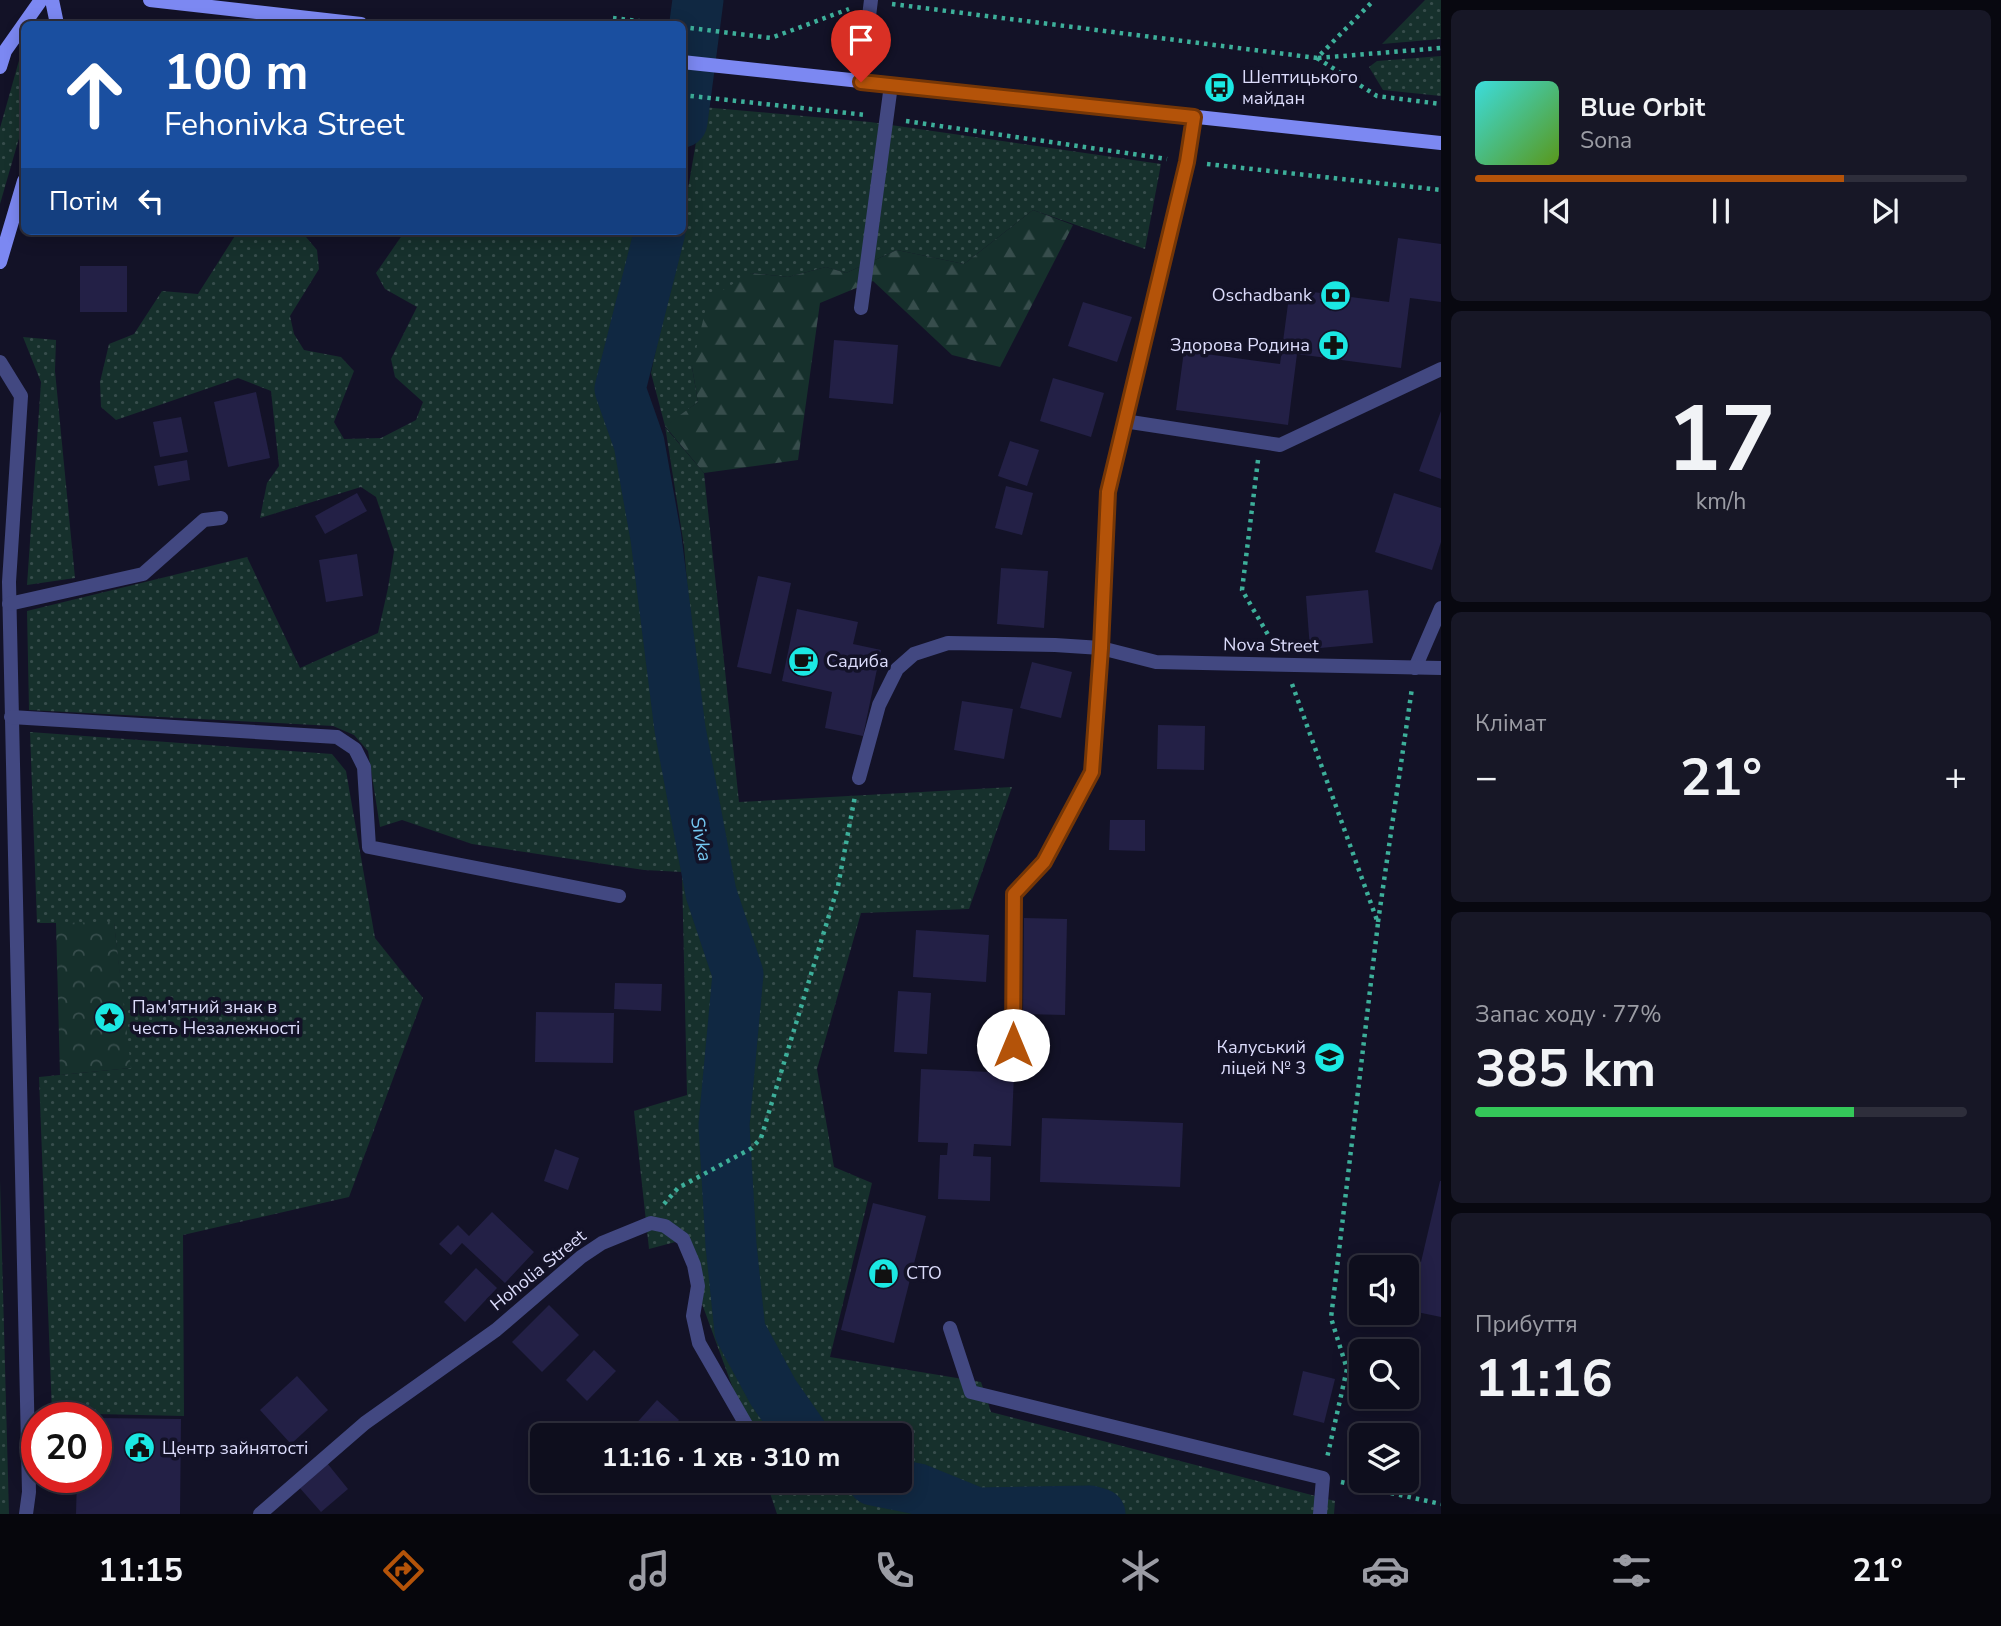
<!DOCTYPE html>
<html lang="uk">
<meta charset="utf-8">
<style>
:root{--surface:#0e0e1d;--page:#171726;--text:#f1f3f6;--muted:#9b9ca4;--line:#2e2e3b;--accent:#b45309}
body{margin:0;font-family:"Nunito Sans",sans-serif;background:var(--page);color:var(--text);height:100vh;display:flex;flex-direction:column;font-size:26px;white-space:nowrap}
*{box-sizing:border-box;margin:0}
p{font-size:23px;color:var(--muted)}
.icon{flex:none;width:38px;height:38px;fill:none;stroke:currentColor;stroke-width:2;stroke-linecap:round;stroke-linejoin:round}
.map{position:relative;flex:1;overflow:hidden}
.panel{display:flex;flex-direction:column;gap:10px;padding:10px;background:#080810;width:560px}
.panel>*{flex:none}
.banner{position:absolute;left:21px;top:21px;width:665px;height:214px;border-radius:10px;box-shadow:0 4px 18px #0003,0 0 0 2px var(--line);background:#1a4fa0;color:#fff;overflow:hidden}
.controls{position:absolute;left:1349px;top:1255px;display:grid;gap:14px}
.controls a{display:grid;place-items:center;width:70px;height:70px;border-radius:10px;background:var(--surface);box-shadow:0 4px 18px #0003,0 0 0 2px var(--line);font-size:35px}
.speed{position:absolute;left:21px;top:1402px;display:flex;gap:14px;font-size:35px;font-weight:700;text-align:center}
.speed>*{display:grid;place-content:center;width:91px;height:91px;border-radius:50%;background:var(--surface);box-shadow:0 4px 18px #0003,0 0 0 2px var(--line);line-height:1}
.speed .limit{border:10px solid #d22;background:#fff;color:#111}
.pin{position:absolute;display:grid;place-items:center;width:60px;height:60px;color:#fff;margin:-72px -30px;border-radius:50% 50% 50% 0;rotate:-45deg;box-shadow:0 0 7px #0007}
.pin .icon{rotate:45deg}
.me{position:absolute;width:77px;margin:-38px;rotate:0deg;stroke-linejoin:round;filter:drop-shadow(0 0 5px #0008)}
.turn{display:flex;align-items:center;gap:24px;height:147px;padding:0 28px;font-size:32px}
.turn .icon{width:91px;height:91px;stroke-width:2.5}
.turn b{display:block;font-size:49px;line-height:60px}
.then{display:flex;align-items:center;height:66px;padding:0 28px;background:#0003;gap:14px;font-size:26px}
.big{font-size:52px;font-weight:700;line-height:1.1}
.panel .card{flex:1;display:flex;flex-direction:column;justify-content:center;gap:10px;min-width:0;padding:0 24px;border-radius:10px;background:var(--page)}
.panel .dial{align-items:center;gap:0}
.dial b{font-size:91px;line-height:1}
.song{display:flex;align-items:center;gap:21px}
.cover{width:84px;height:84px;border-radius:10px;background:linear-gradient(135deg,hsl(180 70% 55%),hsl(90 70% 35%))}
.played{height:7px;border-radius:4px;background:linear-gradient(90deg,var(--accent) 75%,var(--line) 75%)}
.keys{display:flex;justify-content:space-around;direction:ltr}
.heat{display:flex;justify-content:space-between;align-items:center;font-size:38px;direction:ltr}
.charge{height:10px;border-radius:5px;background:linear-gradient(90deg,#34c759 77%,var(--line) 0)}
.trip{position:absolute;left:530px;top:1423px;width:382px;height:70px;border-radius:10px;background:var(--surface);box-shadow:0 4px 18px #0003,0 0 0 2px var(--line);font-weight:700;line-height:70px;text-align:center}
.tabs{display:flex;height:112px;justify-content:space-around;align-items:center;background:#06060c;color:var(--muted)}
.tabs .icon{width:49px;height:49px}
.tabs .current{color:var(--accent)}
.tabs b{font-size:32px;color:var(--text)}
main{display:flex;flex:1;min-height:0}
.map>svg:first-child{display:block}
.grass{fill:url(#grass-dots)}
.forest{fill:url(#forest-firs)}
.park{fill:url(#park-crowns)}
.lines{fill:none;stroke-linecap:round;stroke-linejoin:round}
.river{stroke:#102842;stroke-width:51}
.building{fill:#232046}
.path{stroke:#3daf9a;stroke-width:4.5;stroke-dasharray:3.5 5;stroke-linecap:butt}
.lane{stroke:#424881;stroke-width:14}
.street{stroke:#424881;stroke-width:14}
.secondary{stroke:#7c88f2;stroke-width:14}
.route-casing{stroke:#753606;stroke-width:18}
.route{stroke:#b45309;stroke-width:12}
.labels{text-anchor:middle;dominant-baseline:central;stroke-width:7;stroke-linejoin:round;paint-order:stroke}
.poi-label{font-size:18px;fill:#dcdcfb;stroke:#131227;text-anchor:start}
.street-label{font-size:18px;fill:#dcdcfb;stroke:#131227}
.water-label{font-size:19px;font-style:italic;fill:#74c7f1;stroke:#131227}
</style>
<main>
<div class="map">
<svg width="1441" height="1514" viewBox="0 0 1441 1514">
<defs>
<pattern id="grass-dots" width="8" height="8" patternUnits="userSpaceOnUse" patternTransform="scale(1.75)"><rect width="8" height="8" fill="#16302c"/><path d="M2 2h.1M6 6h.1" fill="none" stroke="#374d4c" stroke-width="1.8" stroke-linecap="round"/></pattern>
<pattern id="forest-firs" width="22" height="20" patternUnits="userSpaceOnUse" patternTransform="scale(1.75)"><rect width="22" height="20" fill="#16302c"/><path d="M5 1l3.5 6h-7zM16 11l3.5 6h-7z" fill="#374d4c"/></pattern>
<pattern id="park-crowns" width="20" height="18" patternUnits="userSpaceOnUse" patternTransform="scale(1.75)"><rect width="20" height="18" fill="#16302c"/><path d="M2 6a3 3 0 1 1 6 0M12 15a3 3 0 1 1 6 0" fill="none" stroke="#374d4c"/></pattern>
</defs>
<rect width="100%" height="100%" fill="#131227"/>
<!-- grass -->
<g class="grass">
<path d="M1425,0H1441V39L1382,44Z"/>
<path d="M1441,56V96L1383,90L1369,67L1377,61Z"/>
<path d="M20,57L24,58V121L0,204V128Z"/>
<path d="M702,107L870,122L1161,164L1145,249L1033,210L964,264L897,250L846,273L826,267L788,277L751,273L692,367L698,402L665,427L704,473L739,802L1012,787L969,909L861,913L817,1069L834,1167L872,1183L830,1357L981,1382L991,1412L1335,1501L1334,1514H777L766,1481L900,1480V1435H750L679,1241L649,1249L634,1111L687,1095L682,872L644,870L472,844L402,820L380,827L368,751L354,735L333,726L29,710L27,611L247,557L300,668L378,633L388,588L394,551L376,497L361,487L260,518L267,483L279,466L271,391L238,378L116,420L101,407L100,382L109,344L134,334L162,291L198,294L238,231H301L317,250L319,269L290,316L294,334L304,350L341,357L354,371L334,422L344,439L381,438L416,420L423,402L395,377L391,359L417,307L385,289L376,273L405,231H642L596,394L632,496L640,584L683,871L720,825L700,744L684,546L665,426L651,373L680,231H682L683,218Z"/>
<path d="M23,337L56,340L55,371L75,578L27,585L41,382Z"/>
<path d="M30,732L332,754L346,771L375,938L423,998L349,1197L183,1235L184,1416L52,1413L39,1077L130,1068L114,923H37Z"/>
<path d="M0,1180L9,1514H0Z"/>
</g>
<!-- forest -->
<path class="forest" d="M1033,210L1073,225L1000,367L952,355L873,281L820,303L798,460L704,473L665,426L698,402L692,367L708,299L751,273L788,277L826,267L846,273L897,250L964,264Z"/>
<!-- park -->
<path class="park" d="M114,922L131,1068L60,1075L56,923Z"/>
<g class="lines">
<!-- river -->
<g class="river">
<path d="M682,122L698,0"/>
<path d="M660,231L620,389L639,443L656,538L680,729L711,893L738,974L724,1125L731,1245L740,1331L773,1392L803,1435"/>
<path d="M873,1480L918,1489L977,1513L1090,1511L1100,1514"/>
</g>
</g>
<!-- building -->
<g class="building">
<path d="M1398,238L1441,244V302L1410,298L1401,368L1297,354L1288,425L1176,410L1184,351L1280,364L1290,289L1389,302Z"/>
<rect x="80" y="266" width="47" height="46"/>
<path d="M1083,302L1132,317L1117,362L1068,346Z"/>
<path d="M834,340L898,345L893,404L829,398Z"/>
<path d="M1053,378L1104,393L1091,437L1040,421Z"/>
<path d="M256,392L270,458L228,467L214,402Z"/>
<path d="M1441,411V479L1419,471Z"/>
<path d="M181,417L188,452L160,457L153,422Z"/>
<path d="M1010,441L1039,450L1027,486L998,476Z"/>
<path d="M187,460L190,480L158,486L154,466Z"/>
<path d="M1006,486L1033,493L1022,535L995,528Z"/>
<path d="M357,493L367,511L325,534L315,516Z"/>
<path d="M1394,493L1441,508V542L1432,570L1375,552Z"/>
<path d="M357,554L363,596L326,602L319,560Z"/>
<path d="M1001,568L1048,571L1044,628L997,624Z"/>
<path d="M758,576L791,583L771,674L737,667Z"/>
<path d="M1368,590L1373,643L1310,649L1306,596Z"/>
<path d="M797,609L858,622L853,644L881,650L863,736L825,728L832,692L782,681Z"/>
<path d="M1032,662L1072,672L1061,718L1020,708Z"/>
<path d="M962,701L1013,709L1004,759L954,750Z"/>
<path d="M1158,725L1205,726L1204,770L1157,769Z"/>
<path d="M1110,820H1145V851L1109,850Z"/>
<path d="M1024,918L1067,919L1065,1015L1023,1014Z"/>
<path d="M916,930L989,935L986,982L913,977Z"/>
<path d="M615,983L662,984L661,1011L614,1009Z"/>
<path d="M898,991L931,993L927,1054L894,1052Z"/>
<path d="M536,1012L614,1013L613,1063L535,1062Z"/>
<path d="M921,1069L1014,1073L1011,1146L974,1144L973,1156L991,1157L990,1201L938,1199L940,1155H947L948,1143L918,1142Z"/>
<path d="M1042,1118L1183,1123L1180,1187L1040,1182Z"/>
<path d="M555,1149L579,1158L568,1190L544,1181Z"/>
<path d="M1440,1181H1441V1317L1407,1310L1406,1267L1408,1259L1421,1262Z"/>
<path d="M873,1203L926,1216L894,1343L841,1330Z"/>
<path d="M492,1212L534,1252L505,1283L462,1243L451,1255L439,1244L458,1225L469,1236Z"/>
<path d="M476,1268L497,1288L465,1322L444,1302Z"/>
<path d="M549,1305L579,1335L542,1372L512,1342Z"/>
<path d="M594,1350L616,1371L587,1401L566,1380Z"/>
<path d="M1303,1371L1335,1379L1324,1423L1293,1415Z"/>
<path d="M297,1376L328,1410L291,1444L260,1410Z"/>
<path d="M657,1400L679,1420L666,1435H626Z"/>
<path d="M96,1418L181,1419L180,1514H76L77,1477H96Z"/>
<path d="M327,1463L348,1489L321,1512L299,1487Z"/>
</g>
<g class="lines">
<!-- path -->
<g class="path">
<path d="M892,4L1317,58L1374,0"/>
<path d="M613,18L663,24"/>
<path d="M682,27L771,38L849,9"/>
<path d="M1317,58L1377,96L1441,104"/>
<path d="M1318,58L1441,48"/>
<path d="M682,95L866,115"/>
<path d="M906,121L1167,159"/>
<path d="M1207,164L1441,190"/>
<path d="M1258,460L1242,590L1274,645"/>
<path d="M1292,684L1378,923L1331,1318L1347,1369L1327,1458"/>
<path d="M1378,922L1412,688"/>
<path d="M664,1204L678,1188L752,1148L761,1138L838,886L855,796"/>
<path d="M1341,1482L1441,1504"/>
</g>
<!-- lane -->
<g class="lane">
<path d="M861,82L871,0"/>
<path d="M861,308L891,85"/>
<path d="M0,362L21,396L9,582L29,1492L26,1514"/>
<path d="M1124,421L1280,445L1441,369"/>
<path d="M9,604L143,574L204,520L221,518"/>
<path d="M1415,668L1441,608"/>
<path d="M11,717L337,737L355,749L364,767L369,847L619,896"/>
<path d="M1013,1045L1014,894L1044,862L1092,772L1101,648"/>
<path d="M950,1328L971,1392L1323,1478L1320,1514"/>
</g>
<!-- street -->
<g class="street">
<path d="M1101,648L1156,662L1441,668"/>
<path d="M859,778L879,705L897,669L914,654L948,643L1055,645L1101,648L1108,492L1187,162L1194,117"/>
<path d="M260,1514L365,1423L496,1330L581,1257L602,1243L651,1223L665,1226L683,1239L694,1265L698,1286L693,1316L699,1343L752,1435"/>
</g>
<!-- secondary -->
<g class="secondary">
<path d="M52,0L57,24"/>
<path d="M150,0L361,24"/>
<path d="M682,62L1441,143"/>
<path d="M0,67L5,51L41,0"/>
<path d="M0,262L24,181"/>
</g>
</g>
<g class="lines">
<defs>
<path id="route" d="M861,82L1194,117L1187,162L1108,492L1101,648L1092,772L1044,862L1014,894L1013,1045"/>
</defs>
<!-- route casing -->
<use href="#route" class="route-casing"/>
<!-- route -->
<use href="#route" class="route"/>
</g>
<!-- icons -->
<defs>
<symbol id="bus-disc" viewBox="-11 -11 22 22"><circle r="9.5" fill="#1be8e3" stroke="#131227"/><path d="M-5-6H5V4H4V6H2V4H-2V6H-4V4H-5ZM-3.5-4V0h7V-4ZM-3.5 1.2v1.5H-2V1.2ZM2 1.2v1.5H3.5V1.2Z" fill="#111"/></symbol>
<symbol id="bank-disc" viewBox="-11 -11 22 22"><circle r="9.5" fill="#1be8e3" stroke="#131227"/><path d="M-6-4H6V4H-6ZM0-2.3a2.3 2.3 0 1 0 0 4.6a2.3 2.3 0 1 0 0-4.6Z" fill="#111"/></symbol>
<symbol id="pharmacy-disc" viewBox="-11 -11 22 22"><circle r="9.5" fill="#1be8e3" stroke="#131227"/><path d="M-2-6h4v4h4v4h-4v4h-4v-4h-4v-4h4Z" fill="#111"/></symbol>
<symbol id="cafe-disc" viewBox="-11 -11 22 22"><circle r="9.5" fill="#1be8e3" stroke="#131227"/><path d="M-5.5-4.5H6V0H3Q3 3.5 0 3.5H-2.5Q-5.5 3.5-5.5 0ZM3-3.2v2h1.7v-2ZM-6 4.5H4V6H-6Z" fill="#111"/></symbol>
<symbol id="sight-disc" viewBox="-11 -11 22 22"><circle r="9.5" fill="#1be8e3" stroke="#131227"/><path d="M0-6L1.8-2.2L6-1.7L2.9 1.2L3.7 5.4L0 3.3L-3.7 5.4L-2.9 1.2L-6-1.7L-1.8-2.2Z" fill="#111"/></symbol>
<symbol id="school-disc" viewBox="-11 -11 22 22"><circle r="9.5" fill="#1be8e3" stroke="#131227"/><path d="M0-5L7-2L0 1L-7-2ZM-4 1L0 2.5L4 1V4Q0 6-4 4Z" fill="#111"/></symbol>
<symbol id="shop-disc" viewBox="-11 -11 22 22"><circle r="9.5" fill="#1be8e3" stroke="#131227"/><path d="M-5-2.5h2.3a2.7 3.5 0 0 1 5.4 0H5L5.5 6h-11ZM-1.5-2.5h3a1.5 2.3 0 0 0-3 0Z" fill="#111"/></symbol>
<symbol id="civic-disc" viewBox="-11 -11 22 22"><circle r="9.5" fill="#1be8e3" stroke="#131227"/><path d="M-.6-6.5H3V-4.5H.6V-3L4-1V1h2V6H-6V1h2V-1L-.6-3ZM-1.2 2.5V6h2.4V2.5Z" fill="#111"/></symbol>
</defs>
<g fill-rule="evenodd">
<use href="#bus-disc" x="1202" y="70" width="35" height="35"/>
<use href="#bank-disc" x="1318" y="278" width="35" height="35"/>
<use href="#pharmacy-disc" x="1316" y="328" width="35" height="35"/>
<use href="#cafe-disc" x="786" y="644" width="35" height="35"/>
<use href="#sight-disc" x="92" y="1000" width="35" height="35"/>
<use href="#school-disc" x="1312" y="1040" width="35" height="35"/>
<use href="#shop-disc" x="866" y="1256" width="35" height="35"/>
<use href="#civic-disc" x="122" y="1430" width="35" height="35"/>
</g>
<g class="labels">
<!-- poi labels -->
<g class="poi-label">
<text x="1242" y="77">Шептицького<tspan x="1242" dy="21">майдан</tspan></text>
<text x="1312" y="295" text-anchor="end">Oschadbank</text>
<text x="1310" y="345" text-anchor="end">Здорова Родина</text>
<text x="826" y="661">Садиба</text>
<text x="132" y="1007">Пам'ятний знак в<tspan x="132" dy="21">честь Незалежності</tspan></text>
<text x="1306" y="1047" text-anchor="end">Калуський<tspan x="1306" dy="21">ліцей № 3</tspan></text>
<text x="906" y="1273">СТО</text>
<text x="162" y="1448">Центр зайнятості</text>
</g>
<!-- street labels -->
<g class="street-label">
<text transform="translate(1271 645) rotate(1)">Nova Street</text>
<text transform="translate(538 1270) rotate(-39)">Hoholia Street</text>
</g>
<!-- water labels -->
<g class="water-label">
<text transform="translate(701 839) rotate(79)">Sivka</text>
</g>
</g>
</svg>
<div class="controls">
<a><svg class="icon" aria-label="sound" viewBox="0 0 24 24"><path d="M4 9h4l5-4v14l-5-4H4zM17 9q2 3 0 6"/></svg></a>
<a><svg class="icon" aria-label="search" viewBox="0 0 24 24"><circle cx="10" cy="10" r="6"/><path d="M15 15l6 6"/></svg></a>
<a><svg class="icon" aria-label="layers" viewBox="0 0 24 24"><path d="M12 4l9 5-9 5-9-5zM3 14l9 5 9-5"/></svg></a>
</div>
<div class="speed"><div class="limit">20</div></div>
<div class="pin" style="left:861px;top:82px;background:#d93025"><svg class="icon" aria-label="arrive" viewBox="0 0 24 24"><path d="M6 21V4h12l-3 4 3 4H6"/></svg></div>
<svg class="me" style="left:1013px;top:1045px" viewBox="-20 -20 40 40"><circle r="19" fill="#fff"/><path d="M0-13L10 11 0 6-10 11z" fill="#b45309"/></svg>
<div class="trip">11:16 · 1 хв · 310 m</div>
<div class="banner">
<div class="turn"><svg class="icon" aria-label="ahead" viewBox="0 0 24 24"><path d="M12 20V5M6 11l6-6 6 6"/></svg><div><b>100 m</b>Fehonivka Street</div></div>
<div class="then">Потім<svg class="icon" aria-label="left" viewBox="0 0 24 24"><path d="M17 20v-9H6M10 6l-5 5 5 5"/></svg></div>
</div>
</div>
<section class="panel">
<div class="card">
<div class="song"><i class="cover"></i><div><b>Blue Orbit</b><p>Sona</p></div></div>
<div class="played"></div>
<div class="keys"><svg class="icon" aria-label="previous" viewBox="0 0 24 24"><path d="M18 5L8 12l10 7zM5 5v14"/></svg><svg class="icon" aria-label="pause" viewBox="0 0 24 24"><path d="M8 5v14M16 5v14"/></svg><svg class="icon" aria-label="next" viewBox="0 0 24 24"><path d="M6 5l10 7-10 7zM19 5v14"/></svg></div>
</div>
<div class="card dial"><b>17</b><p>km/h</p></div>
<div class="card"><p>Клімат</p>
<div class="heat"><a>−</a><b class="big">21°</b><a>+</a></div>
</div>
<div class="card"><p>Запас ходу · 77%</p><b class="big">385 km</b><div class="charge"></div></div>
<div class="card"><p>Прибуття</p><b class="big">11:16</b></div>
</section>
</main>
<nav class="tabs">
<b>11:15</b>
<svg class="icon current" aria-label="directions" viewBox="0 0 24 24"><path d="M12 3l9 9-9 9-9-9zM9 14v-3h6M13 9l2 2-2 2"/></svg>
<svg class="icon" aria-label="music" viewBox="0 0 24 24"><path d="M9 18V5l10-2v13"/><circle cx="6" cy="18" r="3"/><circle cx="16" cy="16" r="3"/></svg>
<svg class="icon" aria-label="phone" viewBox="0 0 24 24"><path d="M5 4h4l2 5-3 2q2 4 5 5l2-3 5 2v4C11 20 4 13 5 4z"/></svg>
<svg class="icon" aria-label="climate" viewBox="0 0 24 24"><path d="M12 3v18M4 7l16 10M4 17L20 7"/></svg>
<svg class="icon" aria-label="car" viewBox="0 0 24 24"><path d="M5 17H2v-5l4-1 3-4h7l3 4 3 1v5h-3M9 17h6M6 11h13"/><circle cx="7" cy="17" r="2"/><circle cx="17" cy="17" r="2"/></svg>
<svg class="icon" aria-label="filters" viewBox="0 0 24 24"><path d="M4 7h16M4 17h16"/><circle cx="9" cy="7" r="2"/><circle cx="15" cy="17" r="2"/></svg>
<b>21°</b>
</nav>
